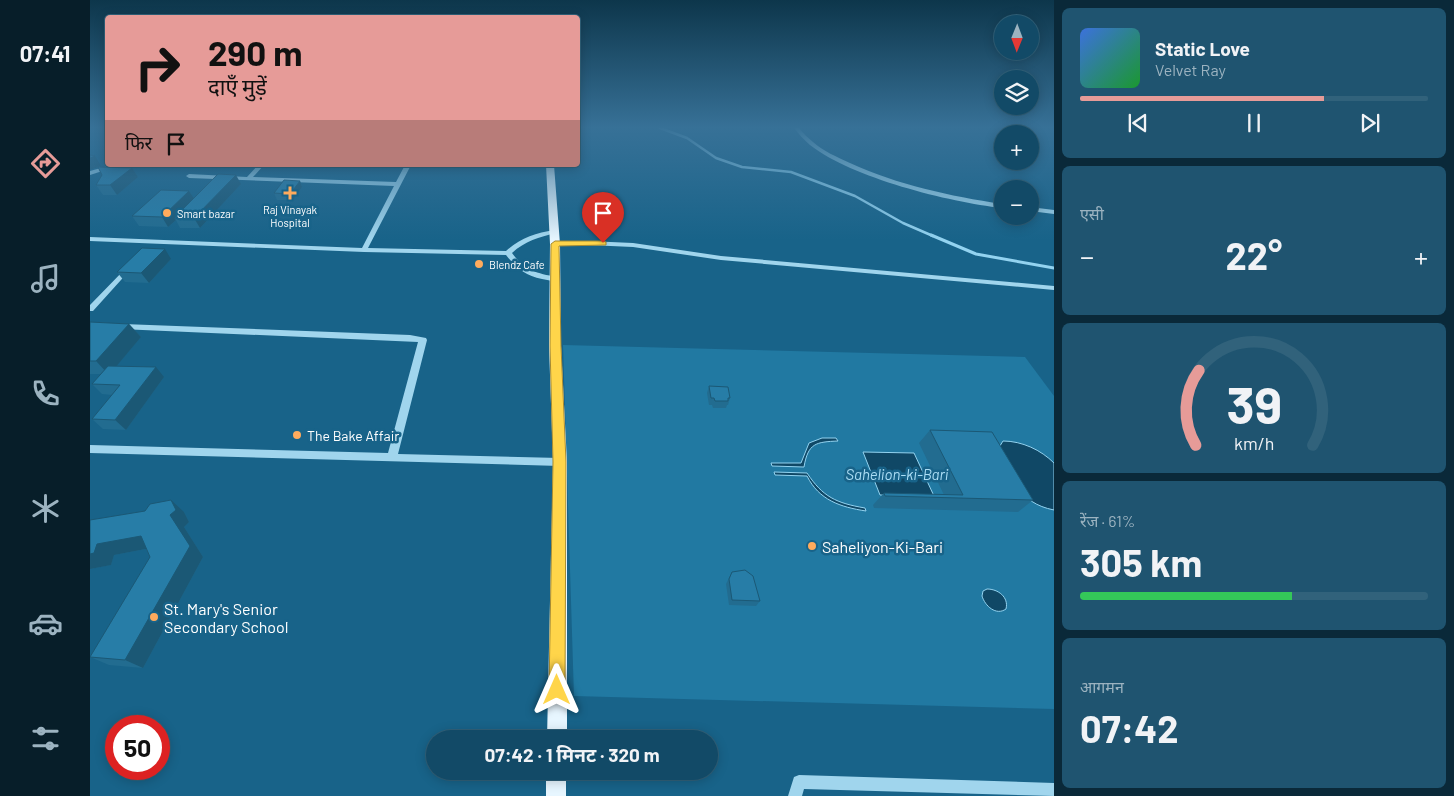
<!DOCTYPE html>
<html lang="hi">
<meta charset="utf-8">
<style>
:root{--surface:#124a67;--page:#1f5470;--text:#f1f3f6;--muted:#9cb3c0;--line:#31627b;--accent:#e69b98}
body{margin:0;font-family:Barlow,"Noto Sans Devanagari",sans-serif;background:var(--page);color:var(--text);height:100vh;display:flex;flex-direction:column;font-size:19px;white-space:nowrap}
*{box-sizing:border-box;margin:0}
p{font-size:16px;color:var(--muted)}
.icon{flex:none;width:28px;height:28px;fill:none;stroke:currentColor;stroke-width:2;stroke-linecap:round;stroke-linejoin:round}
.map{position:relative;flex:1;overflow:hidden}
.drawer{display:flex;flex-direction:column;gap:8px;padding:8px;background:#0a2939;width:400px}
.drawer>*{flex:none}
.guide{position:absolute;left:15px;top:15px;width:475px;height:152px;border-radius:5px;box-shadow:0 2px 12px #0003,0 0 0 1px var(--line);background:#e69b98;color:#111;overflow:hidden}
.needle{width:32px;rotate:181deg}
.buttons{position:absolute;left:904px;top:15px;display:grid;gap:10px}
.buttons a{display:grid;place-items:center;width:45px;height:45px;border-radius:50%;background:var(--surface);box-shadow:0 2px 12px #0003,0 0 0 1px var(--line);font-size:25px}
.speed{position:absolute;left:15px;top:715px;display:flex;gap:10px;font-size:25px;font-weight:700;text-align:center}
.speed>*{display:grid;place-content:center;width:65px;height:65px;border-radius:50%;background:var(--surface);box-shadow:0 2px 12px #0003,0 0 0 1px var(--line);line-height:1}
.speed .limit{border:8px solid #d22;background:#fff;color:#111}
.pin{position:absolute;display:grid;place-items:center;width:42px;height:42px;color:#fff;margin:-51px -21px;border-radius:50% 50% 50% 0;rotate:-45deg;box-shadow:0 0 5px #0007}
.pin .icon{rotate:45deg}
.me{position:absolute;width:55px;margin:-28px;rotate:0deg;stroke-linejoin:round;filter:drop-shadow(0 0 4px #0008)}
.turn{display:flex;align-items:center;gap:18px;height:105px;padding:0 20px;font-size:22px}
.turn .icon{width:65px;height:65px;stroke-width:2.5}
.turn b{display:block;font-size:35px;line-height:42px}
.then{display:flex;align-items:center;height:48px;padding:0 20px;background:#0003;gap:10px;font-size:19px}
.big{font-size:38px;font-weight:700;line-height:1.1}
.drawer .card{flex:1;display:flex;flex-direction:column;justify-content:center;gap:8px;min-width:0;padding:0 18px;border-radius:8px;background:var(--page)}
.drawer .dial{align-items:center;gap:0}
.dial svg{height:130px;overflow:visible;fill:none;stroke:var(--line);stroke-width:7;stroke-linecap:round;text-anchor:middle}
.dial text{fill:var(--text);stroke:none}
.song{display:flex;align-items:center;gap:15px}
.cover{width:60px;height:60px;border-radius:8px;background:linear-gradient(135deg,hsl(220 70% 55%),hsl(130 70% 35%))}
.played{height:5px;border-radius:2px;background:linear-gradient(90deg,var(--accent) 70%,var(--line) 70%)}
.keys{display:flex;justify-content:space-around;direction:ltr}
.heat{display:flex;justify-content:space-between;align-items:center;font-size:28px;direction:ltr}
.charge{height:8px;border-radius:4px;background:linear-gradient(90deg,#34c759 61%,var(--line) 0)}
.trip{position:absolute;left:336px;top:730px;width:292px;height:50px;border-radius:25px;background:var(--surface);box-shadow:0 2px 12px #0003,0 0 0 1px var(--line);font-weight:700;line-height:50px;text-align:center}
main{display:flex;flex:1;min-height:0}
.tabs{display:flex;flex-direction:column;width:90px;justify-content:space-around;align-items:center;background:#071e29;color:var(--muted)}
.tabs .icon{width:35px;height:35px}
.tabs .active{color:var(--accent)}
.tabs b{font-size:22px;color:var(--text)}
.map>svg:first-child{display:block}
.green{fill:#2179a2}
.water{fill:#104866;stroke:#93d3f0}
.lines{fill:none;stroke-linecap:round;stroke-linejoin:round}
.stream-far1{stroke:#93d3f0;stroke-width:2.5}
.stream{stroke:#93d3f0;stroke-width:3}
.minor{fill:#a0d5ed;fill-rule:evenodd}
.major{fill:#e7f6ff;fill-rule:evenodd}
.wall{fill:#226c90}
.shaded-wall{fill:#1b5875}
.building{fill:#277da7;stroke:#1b5875}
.route{fill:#ffd54a;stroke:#a68a30}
.poi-dot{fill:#ffab5d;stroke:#186389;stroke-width:2}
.labels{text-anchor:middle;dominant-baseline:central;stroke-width:5;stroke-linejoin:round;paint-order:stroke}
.far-poi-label{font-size:11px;fill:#fff;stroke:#186389;text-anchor:start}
.poi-label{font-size:14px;fill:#fff;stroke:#186389;text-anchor:start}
.water-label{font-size:15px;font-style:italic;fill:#acdef5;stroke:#186389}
.near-poi-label{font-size:16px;fill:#fff;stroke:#186389;text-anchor:start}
</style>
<main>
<nav class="tabs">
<b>07:41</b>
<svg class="icon active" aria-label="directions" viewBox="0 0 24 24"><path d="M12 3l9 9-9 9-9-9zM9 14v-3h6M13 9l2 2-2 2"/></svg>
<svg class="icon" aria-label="music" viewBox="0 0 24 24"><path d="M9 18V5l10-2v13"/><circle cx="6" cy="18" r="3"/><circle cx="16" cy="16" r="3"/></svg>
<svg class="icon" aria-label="phone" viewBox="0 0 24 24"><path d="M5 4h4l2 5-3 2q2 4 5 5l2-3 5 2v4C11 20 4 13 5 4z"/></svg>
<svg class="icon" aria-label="climate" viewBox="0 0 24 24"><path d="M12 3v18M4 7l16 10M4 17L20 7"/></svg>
<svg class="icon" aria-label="car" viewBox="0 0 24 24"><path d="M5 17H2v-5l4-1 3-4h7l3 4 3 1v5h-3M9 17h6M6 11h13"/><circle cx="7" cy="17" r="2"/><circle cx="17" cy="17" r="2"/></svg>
<svg class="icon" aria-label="filters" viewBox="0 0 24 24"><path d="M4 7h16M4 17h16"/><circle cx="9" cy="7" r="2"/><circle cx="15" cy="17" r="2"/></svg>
</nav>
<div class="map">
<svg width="964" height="796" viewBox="0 0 964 796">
<rect width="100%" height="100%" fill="#186389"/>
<!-- green -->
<path class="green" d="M473,345L935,357L964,396V709L484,696Z"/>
<!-- water -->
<g class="water">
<path d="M732,438H746L748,441C726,442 718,443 714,467L682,466L681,463H711L719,443Z"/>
<path d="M913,441C932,441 951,450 964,463V510C928,503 923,478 908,449Z"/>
<path d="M773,452L824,453L844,496L790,495Z"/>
<path d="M684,472L717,473C733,497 746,503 775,508L776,511C750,507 729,500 717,476L685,475Z"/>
<path d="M897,589C908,589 919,597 916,609C906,616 895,606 892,596L893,591Z"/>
</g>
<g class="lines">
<!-- stream-far1 -->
<path class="stream-far1" d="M570,128L597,138L626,158L652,167L701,172L765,196L813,223L843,236"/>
<!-- stream -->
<path class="stream" d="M841,235L886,254L964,268"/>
<!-- minor -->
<g class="minor">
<path d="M704,128H709C713,133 718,138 723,142C733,151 747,157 760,163C808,185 860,196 912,204V208C859,202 762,178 720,145C714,140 709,134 704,128Z"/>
<path d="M22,165H31L0,175V171Z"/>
<path d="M168,165H174L163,177L306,182L315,165H321L278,248L416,251C430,238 446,233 464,230L467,232L466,233C449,237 435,241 422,253C435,271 446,273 467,277L468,279C463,282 458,280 452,279C436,276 426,268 416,255L274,252L0,241V237L272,248L304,186L99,178L96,176L99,174L157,177Z"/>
<path d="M940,207L964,210V214L940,211Z"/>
<path d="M498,241L543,243L631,256L964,286V290L631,260L543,247L498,245L465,246L462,244L465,242Z"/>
<path d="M38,267L41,269L40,270L3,311H0V305L36,268Z"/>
<path d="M33,324L320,335L336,338L337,340L308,454L470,458L473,459L475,462L473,465L470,466L0,453V445L298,453L328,342L30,329L29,327L30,325Z"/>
<path d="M709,775L964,783V796L714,789L712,796H698L704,777Z"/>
</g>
<!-- major -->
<g class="major">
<path d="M456,165H464L470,244L471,346L477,462V739H457L463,462L459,346L460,244Z"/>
<rect x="456" y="771" width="20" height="25"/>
</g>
</g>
<!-- wall -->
<g class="wall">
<path d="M0,155L11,166L8,167L42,168L48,177L27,195H13L6,185L12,175L8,167L0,170Z"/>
<path d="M210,181L212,187L203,200H187L184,193Z"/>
<path d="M151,184L110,228H90L86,220L78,227L49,226L42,216L99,191L104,199Z"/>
<path d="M81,259L59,283L35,282L27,272Z"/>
<path d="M0,322L39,324L51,337L26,366L74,377L36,430L13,429L2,419L22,395L12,394L2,384L11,374H0Z"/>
<path d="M619,386L640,398L638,405H637L636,408H623L622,405H619L617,393Z"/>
<path d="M840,430L943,500L928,512L784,508L783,505L794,493L854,495L829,443Z"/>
<path d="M94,512L99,522L94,527L113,557L53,668L19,665L0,657L60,557L56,549L24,555L21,565L0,569V520Z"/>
<path d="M642,572L670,601L666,606L639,605L636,584Z"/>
</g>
<!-- shaded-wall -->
<g class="shaded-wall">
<path d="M5,156L11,166L0,170V158Z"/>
<path d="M42,168L48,177L27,195L20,185Z"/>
<path d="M146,175L151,184L110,228L104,218Z"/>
<path d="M210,181L212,187L203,200L200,194Z"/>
<path d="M99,191L105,200L84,218L86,220L78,227L72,217Z"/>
<path d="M75,249L81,259L59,283L51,273Z"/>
<path d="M39,324L51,337L19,375L6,361Z"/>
<path d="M66,367L74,377L36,430L25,420Z"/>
<path d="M81,500L94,512L99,522L94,527L113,557L53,668L35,660Z"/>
<path d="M51,536L66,547L24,555L21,565L0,569V554L7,544Z"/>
</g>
<!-- building -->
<g class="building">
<path d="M0,155L5,156L0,158Z"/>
<path d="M8,167L42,168L20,185H6L12,175Z"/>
<path d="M128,174L146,175L104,218H84Z"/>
<path d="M194,180L210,181L200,194L184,193Z"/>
<path d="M71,190L99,191L72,217L42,216Z"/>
<path d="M52,248L75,249L51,273L27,272Z"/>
<path d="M0,322L39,324L6,361H0Z"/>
<path d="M18,366L66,367L25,420L2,419L30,385L2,384Z"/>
<path d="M619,386L638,387L640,398H638V401H625L624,398H621Z"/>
<path d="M840,430L902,432L943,500L795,496L794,493L873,495Z"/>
<path d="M81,500L86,510L80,515L100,546L35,660L0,657L60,557L51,536L7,544L4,553L0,554V520L55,511L60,504Z"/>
<path d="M655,570L663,576L670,601L642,600L639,579L642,572Z"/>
</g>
<!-- sky -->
<linearGradient id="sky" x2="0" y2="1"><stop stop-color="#0d364b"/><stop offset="0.53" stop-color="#377197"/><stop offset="1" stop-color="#377197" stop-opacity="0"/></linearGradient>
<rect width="964" height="240" fill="url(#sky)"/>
<!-- route -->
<path class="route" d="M513,241L516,242V245L469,246L471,346L476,462L475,690L473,696L467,698L461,696L459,690L463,462L460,346L461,244L465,241Z"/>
<!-- markers -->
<g class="poi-dot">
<path d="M197.5 185.5h5v5h5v5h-5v5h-5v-5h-5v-5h5z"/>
<circle cx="77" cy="213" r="5"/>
<circle cx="389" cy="264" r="5"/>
<circle cx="207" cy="435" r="5"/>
<circle cx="722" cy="546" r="5"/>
<circle cx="64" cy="617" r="5"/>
</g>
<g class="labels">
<!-- far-poi labels -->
<g class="far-poi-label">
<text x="200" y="209" text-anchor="middle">Raj Vinayak<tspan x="200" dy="13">Hospital</tspan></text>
<text x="87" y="213">Smart bazar</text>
<text x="399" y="264">Blendz Cafe</text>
</g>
<!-- poi labels -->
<g class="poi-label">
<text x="217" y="435">The Bake Affair</text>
</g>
<!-- water labels -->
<g class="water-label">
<text x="807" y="474">Sahelion-ki-Bari</text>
</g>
<!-- near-poi labels -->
<g class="near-poi-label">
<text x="732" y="546">Saheliyon-Ki-Bari</text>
<text x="74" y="608">St. Mary's Senior<tspan x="74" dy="18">Secondary School</tspan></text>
</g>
</g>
</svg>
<div class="buttons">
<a><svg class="needle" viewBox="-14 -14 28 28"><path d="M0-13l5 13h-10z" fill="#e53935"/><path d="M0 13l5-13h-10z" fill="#9cb3c0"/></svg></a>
<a><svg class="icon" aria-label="layers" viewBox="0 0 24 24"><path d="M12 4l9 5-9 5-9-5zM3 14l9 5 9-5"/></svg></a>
<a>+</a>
<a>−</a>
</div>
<div class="speed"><div class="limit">50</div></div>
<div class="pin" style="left:513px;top:243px;background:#d93025"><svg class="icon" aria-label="arrive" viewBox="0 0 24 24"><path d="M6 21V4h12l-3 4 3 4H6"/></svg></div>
<svg class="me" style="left:467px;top:690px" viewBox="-20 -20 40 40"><path d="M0-17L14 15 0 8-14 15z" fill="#ffd54a" stroke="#fff" stroke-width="4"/></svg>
<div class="trip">07:42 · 1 मिनट · 320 m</div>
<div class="guide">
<div class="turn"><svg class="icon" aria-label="right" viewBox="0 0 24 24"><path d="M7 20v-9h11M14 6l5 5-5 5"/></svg><div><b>290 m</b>दाएँ मुड़ें</div></div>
<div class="then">फिर<svg class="icon" aria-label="arrive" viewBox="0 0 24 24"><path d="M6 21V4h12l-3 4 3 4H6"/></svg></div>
</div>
</div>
<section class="drawer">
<div class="card">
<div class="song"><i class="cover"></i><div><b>Static Love</b><p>Velvet Ray</p></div></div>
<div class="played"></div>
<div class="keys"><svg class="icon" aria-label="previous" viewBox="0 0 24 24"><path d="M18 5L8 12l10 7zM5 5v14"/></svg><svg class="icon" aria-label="pause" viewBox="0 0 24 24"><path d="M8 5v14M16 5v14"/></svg><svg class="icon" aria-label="next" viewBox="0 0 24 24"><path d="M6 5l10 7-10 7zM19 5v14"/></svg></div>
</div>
<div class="card"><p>एसी</p>
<div class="heat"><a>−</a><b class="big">22°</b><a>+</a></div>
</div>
<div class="card dial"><svg viewBox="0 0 100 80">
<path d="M14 69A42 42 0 1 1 86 69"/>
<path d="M14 69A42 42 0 0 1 16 23" stroke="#e69b98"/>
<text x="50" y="56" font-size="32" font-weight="700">39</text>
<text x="50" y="72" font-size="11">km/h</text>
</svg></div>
<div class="card"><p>रेंज · 61%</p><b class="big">305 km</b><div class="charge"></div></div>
<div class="card"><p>आगमन</p><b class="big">07:42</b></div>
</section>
</main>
